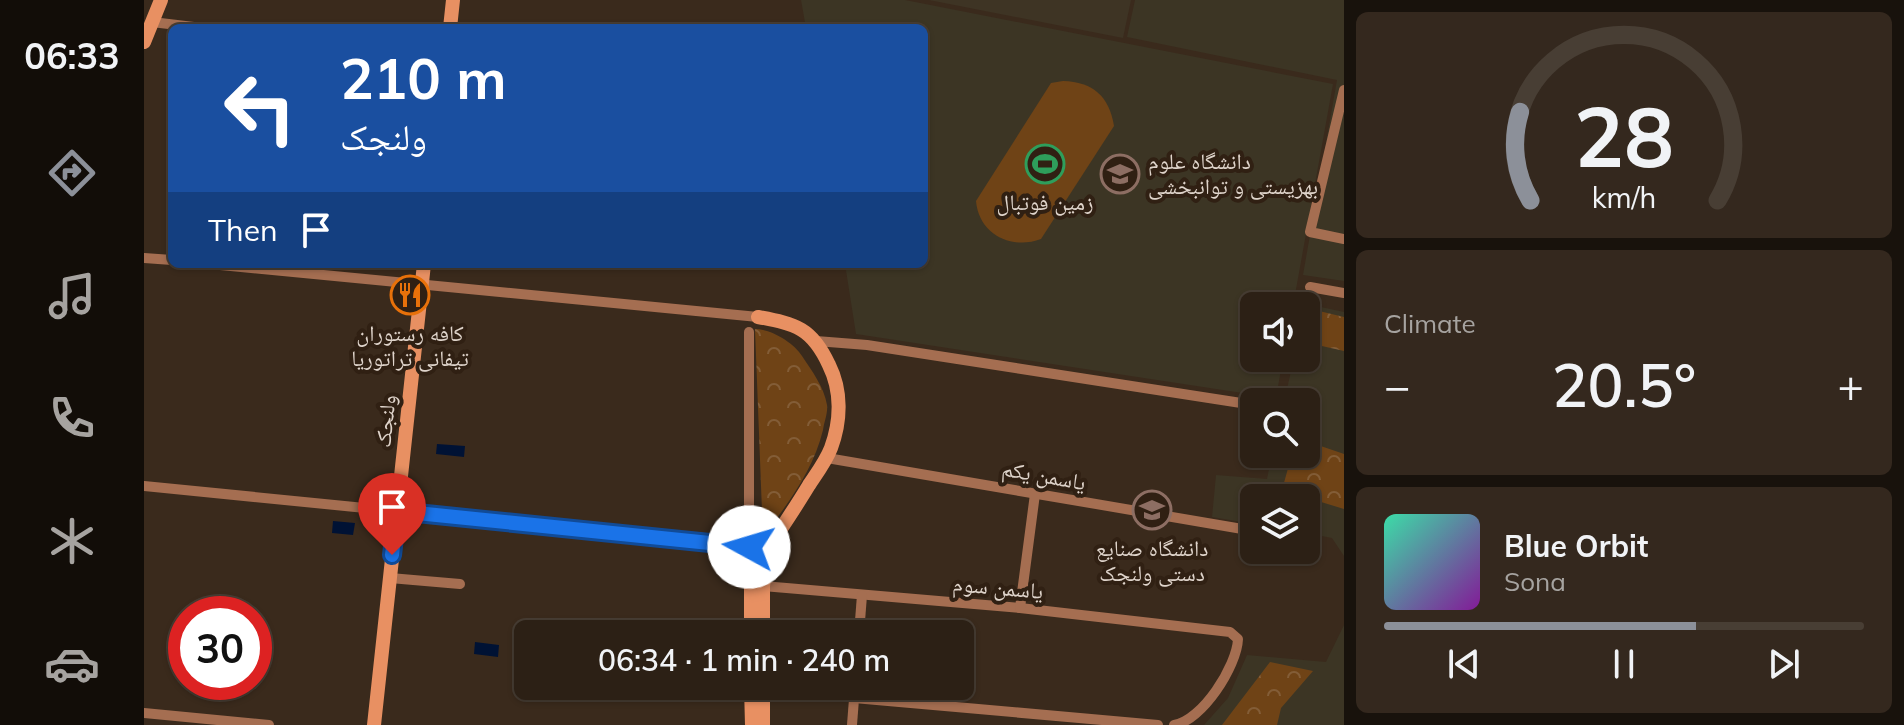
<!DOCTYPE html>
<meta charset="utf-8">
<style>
:root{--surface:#2c2015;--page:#34281e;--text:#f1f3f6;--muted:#a6a3a0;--line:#483e34;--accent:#8c9099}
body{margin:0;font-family:Mulish,"Noto Naskh Arabic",sans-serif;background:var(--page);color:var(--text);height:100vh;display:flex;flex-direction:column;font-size:30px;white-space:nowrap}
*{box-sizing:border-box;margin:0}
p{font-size:26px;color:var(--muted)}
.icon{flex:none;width:44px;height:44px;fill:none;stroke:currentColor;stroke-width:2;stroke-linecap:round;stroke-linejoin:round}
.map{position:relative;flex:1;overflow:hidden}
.panel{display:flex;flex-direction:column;gap:12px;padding:12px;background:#18120c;width:560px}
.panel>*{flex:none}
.hud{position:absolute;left:24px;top:24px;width:760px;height:244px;border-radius:12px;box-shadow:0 2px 6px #0004,0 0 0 2px var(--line);background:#1a4fa0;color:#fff;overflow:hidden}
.tools{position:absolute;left:1096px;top:292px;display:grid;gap:16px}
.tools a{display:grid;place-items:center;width:80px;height:80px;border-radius:12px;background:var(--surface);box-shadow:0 2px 6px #0004,0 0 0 2px var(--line);font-size:40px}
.speed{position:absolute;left:24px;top:596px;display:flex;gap:16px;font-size:40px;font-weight:700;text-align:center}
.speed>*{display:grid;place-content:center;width:104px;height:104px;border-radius:50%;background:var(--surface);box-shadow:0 2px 6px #0004,0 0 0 2px var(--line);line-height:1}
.speed .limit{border:12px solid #d22;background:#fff;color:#111}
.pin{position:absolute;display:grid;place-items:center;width:68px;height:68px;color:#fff;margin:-82px -34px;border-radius:50% 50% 50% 0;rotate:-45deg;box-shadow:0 0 8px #0007}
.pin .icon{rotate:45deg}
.me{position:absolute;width:88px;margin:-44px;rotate:276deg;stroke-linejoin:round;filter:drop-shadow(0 0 6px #0008)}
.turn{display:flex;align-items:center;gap:28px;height:168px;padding:0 40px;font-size:36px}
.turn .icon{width:104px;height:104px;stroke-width:2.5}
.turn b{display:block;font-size:56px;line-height:68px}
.then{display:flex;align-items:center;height:76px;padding:0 40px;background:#0003;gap:16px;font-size:30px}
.big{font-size:60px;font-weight:600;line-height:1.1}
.panel .widget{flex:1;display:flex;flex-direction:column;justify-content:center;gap:12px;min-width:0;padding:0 28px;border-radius:12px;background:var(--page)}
.panel .dial{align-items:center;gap:0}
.dial svg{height:208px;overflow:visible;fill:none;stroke:var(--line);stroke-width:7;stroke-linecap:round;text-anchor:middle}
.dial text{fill:var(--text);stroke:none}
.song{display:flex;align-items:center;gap:24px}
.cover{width:96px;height:96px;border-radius:12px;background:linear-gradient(135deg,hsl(160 70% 55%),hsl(290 70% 35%))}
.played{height:8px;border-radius:4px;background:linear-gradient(90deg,var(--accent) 65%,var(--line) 65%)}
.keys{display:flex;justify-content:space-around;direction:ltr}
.heat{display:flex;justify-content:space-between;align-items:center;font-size:44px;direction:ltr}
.trip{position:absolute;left:370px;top:620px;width:460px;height:80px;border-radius:12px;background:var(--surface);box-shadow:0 2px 6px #0004,0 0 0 2px var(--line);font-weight:600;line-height:80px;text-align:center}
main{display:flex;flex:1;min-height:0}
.dock{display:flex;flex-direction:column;width:144px;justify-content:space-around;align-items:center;background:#120d08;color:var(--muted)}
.dock .icon{width:56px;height:56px}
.dock .on{color:var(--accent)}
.dock b{font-size:36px;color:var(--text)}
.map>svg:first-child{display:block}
.education{fill:#3c3524}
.medical{fill:#3e3424}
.grass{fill:#6f4316}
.park{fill:url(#park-crowns)}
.water{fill:#001234}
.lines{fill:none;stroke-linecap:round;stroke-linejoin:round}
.street{stroke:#a56e51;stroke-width:10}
.secondary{stroke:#e89062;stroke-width:14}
.route-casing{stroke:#114b97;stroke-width:20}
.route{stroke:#1a73e8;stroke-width:14}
.labels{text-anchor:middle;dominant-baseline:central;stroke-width:8;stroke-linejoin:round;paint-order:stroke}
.poi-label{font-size:22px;fill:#dfd4cb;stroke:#302013}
.street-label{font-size:22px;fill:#dfd4cb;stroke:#302013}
</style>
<main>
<nav class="dock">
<b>06:33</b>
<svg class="icon on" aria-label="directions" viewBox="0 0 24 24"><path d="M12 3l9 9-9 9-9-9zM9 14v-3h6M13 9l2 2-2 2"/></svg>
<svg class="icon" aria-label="music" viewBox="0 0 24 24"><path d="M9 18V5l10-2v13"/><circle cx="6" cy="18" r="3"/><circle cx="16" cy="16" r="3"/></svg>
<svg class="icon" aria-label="phone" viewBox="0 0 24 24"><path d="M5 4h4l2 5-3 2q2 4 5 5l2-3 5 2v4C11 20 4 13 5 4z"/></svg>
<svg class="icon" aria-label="climate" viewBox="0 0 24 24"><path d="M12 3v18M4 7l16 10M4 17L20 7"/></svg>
<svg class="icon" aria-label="car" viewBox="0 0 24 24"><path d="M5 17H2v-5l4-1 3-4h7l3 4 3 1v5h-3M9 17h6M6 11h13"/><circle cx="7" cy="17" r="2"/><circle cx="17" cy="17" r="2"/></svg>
</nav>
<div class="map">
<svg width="1200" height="725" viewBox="0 0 1200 725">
<defs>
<pattern id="park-crowns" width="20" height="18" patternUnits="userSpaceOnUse" patternTransform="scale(2)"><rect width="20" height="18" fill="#6f4316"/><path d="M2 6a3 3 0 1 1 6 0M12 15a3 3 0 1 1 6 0" fill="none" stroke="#835d37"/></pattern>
</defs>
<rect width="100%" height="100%" fill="#3a2a1c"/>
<!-- education -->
<g class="education">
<path d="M657,0H761L1189,84L1149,306H1110V358H1139L1132,398L712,334L701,264H780V28H662Z"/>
<path d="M991,0H1200V281L1159,275L1193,80L983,37Z"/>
<path d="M1163,304L1200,312V556L1188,538L1162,533V498H1110V524L1068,517L1072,475L1123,479L1128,454H1162V402H1140L1150,358H1162Z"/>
<path d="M1200,625V725H1060L1084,698L1103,655L1182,662Z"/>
</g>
<!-- medical -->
<path class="medical" d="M785,0H987L979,38Z"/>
<!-- grass -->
<path class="grass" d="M919,81C949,82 965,96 970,126L897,239C868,250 835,235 832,201L907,83Z"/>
<!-- park -->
<g class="park">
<path d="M1175,311L1200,317V351L1169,344Z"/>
<path d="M611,329C627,329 650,343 658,356C668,371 680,387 683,405C684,413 680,422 679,430C669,471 644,503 619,537Z"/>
<path d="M1162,441L1200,454V509L1138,490L1148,454H1162Z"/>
<path d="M1126,662L1169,671L1137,708L1133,725H1078Z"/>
</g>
<!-- water -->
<g class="water">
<path d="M293,444L321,446L320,457L292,454Z"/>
<path d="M189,521L211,523L209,535L188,533Z"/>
<path d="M331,642L355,645L354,657L330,654Z"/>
</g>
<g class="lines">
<!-- street -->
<g class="street">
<path d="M8,22L58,28"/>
<path d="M1200,90L1166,232L1200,239"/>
<path d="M0,258L28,260"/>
<path d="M66,264L614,317"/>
<path d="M1166,287L1200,293"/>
<path d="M605,332V547"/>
<path d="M672,341L723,345L1110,405"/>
<path d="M683,458L1110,531"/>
<path d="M0,486L623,548"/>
<path d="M1162,540H1165"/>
<path d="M246,578L316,584"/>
<path d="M619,586L876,608L1086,632L1094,639C1093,666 1058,721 1030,725"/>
<path d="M876,608L891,494"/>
<path d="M715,634L718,595"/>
<path d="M710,698L1014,725"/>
<path d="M0,713L125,725"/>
<path d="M708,725L711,686"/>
</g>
<!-- secondary -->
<g class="secondary">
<path d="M306,28L309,0"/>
<path d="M0,42L17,0"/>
<path d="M607,634V585L609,572C627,543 647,515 665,485C673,473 682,461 687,448C697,421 698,391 685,365C668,328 652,324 614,317"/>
<path d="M619,634V586L623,555"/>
<path d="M607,686L608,725"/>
<path d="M619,686V725"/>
<path d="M230,725L280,264"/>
</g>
</g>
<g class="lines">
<defs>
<path id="route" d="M248,555L253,511L605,547"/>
</defs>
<!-- route casing -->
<use href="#route" class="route-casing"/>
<!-- route -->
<use href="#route" class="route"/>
</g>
<!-- icons -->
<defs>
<symbol id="stadium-ring" viewBox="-11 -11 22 22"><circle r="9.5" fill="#302013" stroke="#2e9e5b" stroke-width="1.5"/><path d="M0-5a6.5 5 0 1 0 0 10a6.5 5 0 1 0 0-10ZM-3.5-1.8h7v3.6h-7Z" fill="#2e9e5b"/></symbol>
<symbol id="university-ring" viewBox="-11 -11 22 22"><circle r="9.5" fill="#302013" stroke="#8d6e63" stroke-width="1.5"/><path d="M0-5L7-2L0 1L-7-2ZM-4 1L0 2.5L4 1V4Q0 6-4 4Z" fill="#8d6e63"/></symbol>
<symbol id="restaurant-ring" viewBox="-11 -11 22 22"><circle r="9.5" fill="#302013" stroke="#e8710a" stroke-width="1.5"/><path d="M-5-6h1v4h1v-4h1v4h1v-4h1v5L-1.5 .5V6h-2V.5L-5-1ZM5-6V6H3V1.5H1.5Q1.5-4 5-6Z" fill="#e8710a"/></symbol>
<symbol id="school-ring" viewBox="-11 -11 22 22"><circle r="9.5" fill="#302013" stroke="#8d6e63" stroke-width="1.5"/><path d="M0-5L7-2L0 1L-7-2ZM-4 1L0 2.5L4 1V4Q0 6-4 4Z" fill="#8d6e63"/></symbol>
</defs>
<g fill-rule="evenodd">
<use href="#stadium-ring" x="879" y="142" width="44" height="44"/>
<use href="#university-ring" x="954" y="152" width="44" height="44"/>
<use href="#restaurant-ring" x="244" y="273" width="44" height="44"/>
<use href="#school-ring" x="986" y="488" width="44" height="44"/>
</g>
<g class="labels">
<!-- poi labels -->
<g class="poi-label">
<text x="1004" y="161" text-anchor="start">دانشگاه علوم<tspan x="1004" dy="25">بهزیستی و توانبخشی</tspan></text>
<text x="901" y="202">زمین فوتبال</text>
<text x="266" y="333">کافه رستوران<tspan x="266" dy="25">تیفانی تراتوریا</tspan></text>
<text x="1008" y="548">دانشگاه صنایع<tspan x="1008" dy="25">دستى ولنجک</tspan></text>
</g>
<!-- street labels -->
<g class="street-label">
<text transform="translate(241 421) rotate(-84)">ولنجک</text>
<text transform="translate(900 475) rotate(10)">یاسمن یکم</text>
<text transform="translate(854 587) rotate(5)">یاسمن سوم</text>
</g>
</g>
</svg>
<div class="tools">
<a><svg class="icon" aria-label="sound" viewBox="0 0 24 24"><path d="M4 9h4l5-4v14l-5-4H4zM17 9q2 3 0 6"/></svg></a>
<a><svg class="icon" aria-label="search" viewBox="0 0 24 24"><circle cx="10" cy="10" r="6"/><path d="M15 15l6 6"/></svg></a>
<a><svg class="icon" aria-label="layers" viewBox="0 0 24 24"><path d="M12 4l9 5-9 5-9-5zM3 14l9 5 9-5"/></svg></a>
</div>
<div class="speed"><div class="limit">30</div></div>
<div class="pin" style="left:248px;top:555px;background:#d93025"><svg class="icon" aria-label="arrive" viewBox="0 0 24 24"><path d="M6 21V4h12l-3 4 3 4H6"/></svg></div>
<svg class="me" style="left:605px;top:547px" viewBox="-20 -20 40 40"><circle r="19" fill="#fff"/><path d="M0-13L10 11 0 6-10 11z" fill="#1a73e8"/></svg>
<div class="trip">06:34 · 1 min · 240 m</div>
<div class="hud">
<div class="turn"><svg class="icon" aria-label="left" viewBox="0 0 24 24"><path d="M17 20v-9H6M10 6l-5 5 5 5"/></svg><div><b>210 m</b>ولنجک</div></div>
<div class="then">Then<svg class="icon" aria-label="arrive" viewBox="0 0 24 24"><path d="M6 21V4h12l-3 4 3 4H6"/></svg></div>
</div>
</div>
<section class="panel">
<div class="widget dial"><svg viewBox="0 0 100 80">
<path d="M14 69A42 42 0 1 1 86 69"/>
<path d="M14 69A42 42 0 0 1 10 35" stroke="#8c9099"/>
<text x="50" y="56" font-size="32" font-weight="700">28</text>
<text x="50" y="72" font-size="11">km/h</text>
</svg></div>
<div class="widget"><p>Climate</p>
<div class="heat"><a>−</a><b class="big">20.5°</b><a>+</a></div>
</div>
<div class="widget">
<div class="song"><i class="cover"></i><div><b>Blue Orbit</b><p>Sona</p></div></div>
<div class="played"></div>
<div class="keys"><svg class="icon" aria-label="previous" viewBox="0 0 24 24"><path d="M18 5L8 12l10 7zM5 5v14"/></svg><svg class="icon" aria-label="pause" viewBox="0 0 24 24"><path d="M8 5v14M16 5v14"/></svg><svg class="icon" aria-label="next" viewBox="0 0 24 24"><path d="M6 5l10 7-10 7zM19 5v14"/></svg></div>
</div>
</section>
</main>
